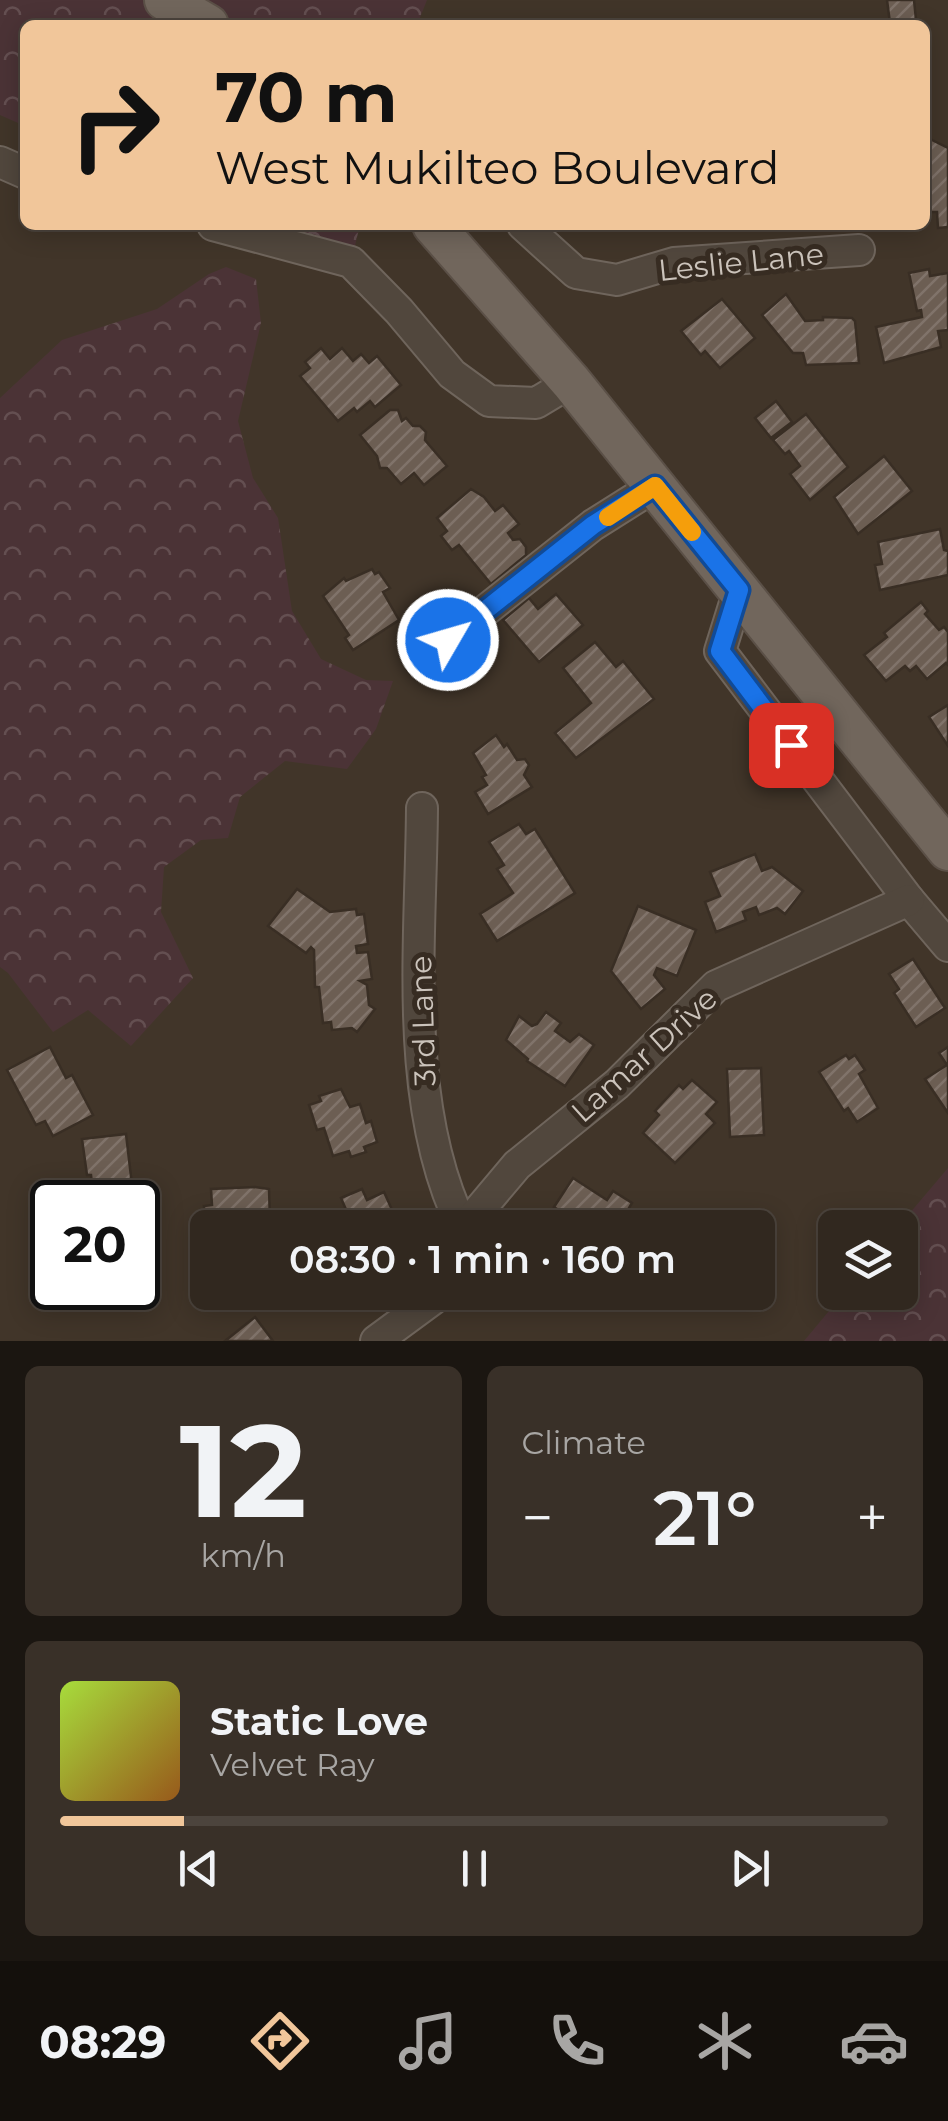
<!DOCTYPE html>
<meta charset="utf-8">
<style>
:root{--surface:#31281f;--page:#393028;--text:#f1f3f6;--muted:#a8a6a4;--line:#4c443d;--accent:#f1c69a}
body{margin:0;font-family:Montserrat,sans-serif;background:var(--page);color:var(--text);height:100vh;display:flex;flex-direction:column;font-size:38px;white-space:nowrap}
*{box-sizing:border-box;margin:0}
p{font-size:32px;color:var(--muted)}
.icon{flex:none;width:55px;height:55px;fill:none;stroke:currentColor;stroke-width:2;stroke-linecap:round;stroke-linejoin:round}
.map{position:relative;height:1341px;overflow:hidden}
.panel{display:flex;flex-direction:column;gap:25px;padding:25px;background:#1b1611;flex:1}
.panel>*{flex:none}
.hud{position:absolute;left:20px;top:20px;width:910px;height:210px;border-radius:15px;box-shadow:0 5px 25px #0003,0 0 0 2px var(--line);background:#f1c69a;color:#111;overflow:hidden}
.fabs{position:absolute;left:818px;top:1210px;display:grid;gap:20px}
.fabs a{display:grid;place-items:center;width:100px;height:100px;border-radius:15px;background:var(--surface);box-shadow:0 5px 25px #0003,0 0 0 2px var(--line);font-size:50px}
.speed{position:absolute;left:30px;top:1180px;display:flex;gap:20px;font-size:50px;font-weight:700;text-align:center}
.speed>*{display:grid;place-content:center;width:130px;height:130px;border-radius:50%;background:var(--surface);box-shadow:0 5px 25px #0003,0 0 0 2px var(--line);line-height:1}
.speed .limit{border:5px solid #111;border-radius:15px;background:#fff;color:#111}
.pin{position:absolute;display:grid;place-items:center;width:85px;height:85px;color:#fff;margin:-42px;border-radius:20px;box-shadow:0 5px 15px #0006}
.me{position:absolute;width:110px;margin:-55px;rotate:52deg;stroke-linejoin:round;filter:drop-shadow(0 0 8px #0008)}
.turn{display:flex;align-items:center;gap:35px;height:210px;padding:0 30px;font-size:45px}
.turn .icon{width:130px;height:130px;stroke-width:2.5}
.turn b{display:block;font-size:70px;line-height:85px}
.big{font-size:75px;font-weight:600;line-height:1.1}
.panel .card{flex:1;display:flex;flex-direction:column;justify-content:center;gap:15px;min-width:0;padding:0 35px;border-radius:15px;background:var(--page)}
.panel .dial{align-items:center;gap:0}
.dial b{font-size:130px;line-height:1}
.song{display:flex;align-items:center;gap:30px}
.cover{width:120px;height:120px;border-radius:15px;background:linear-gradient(135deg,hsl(80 70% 55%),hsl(30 70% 35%))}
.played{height:10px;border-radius:5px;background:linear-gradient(90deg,var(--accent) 15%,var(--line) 15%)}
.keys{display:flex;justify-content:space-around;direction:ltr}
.heat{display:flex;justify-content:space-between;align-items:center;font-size:55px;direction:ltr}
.panel .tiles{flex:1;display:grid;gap:25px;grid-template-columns:1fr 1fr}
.card:last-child{grid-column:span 2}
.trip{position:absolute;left:190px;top:1210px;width:585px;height:100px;border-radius:15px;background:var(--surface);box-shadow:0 5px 25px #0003,0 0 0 2px var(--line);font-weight:600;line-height:100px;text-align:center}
.tabs{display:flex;height:160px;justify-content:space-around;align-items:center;background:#14100c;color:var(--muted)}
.tabs .icon{width:70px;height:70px}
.tabs .on{color:var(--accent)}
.tabs b{font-size:45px;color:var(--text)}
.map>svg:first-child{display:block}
.forest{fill:url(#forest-crowns)}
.building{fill:url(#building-hatch);stroke:#392e24;stroke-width:2.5}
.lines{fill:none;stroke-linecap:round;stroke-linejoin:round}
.minor-casing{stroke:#6f655c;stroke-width:34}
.major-casing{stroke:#5b5047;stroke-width:44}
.minor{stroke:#51473d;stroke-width:30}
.major{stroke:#71665c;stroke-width:40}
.route-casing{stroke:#114b97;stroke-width:25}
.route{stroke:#1a73e8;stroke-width:18}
.slow{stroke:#f59e0b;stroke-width:18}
.labels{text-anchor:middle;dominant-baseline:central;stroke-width:10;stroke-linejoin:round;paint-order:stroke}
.street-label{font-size:30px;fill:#cbc3bb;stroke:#372c22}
</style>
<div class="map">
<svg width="948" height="1341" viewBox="0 0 948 1341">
<defs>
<pattern id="forest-crowns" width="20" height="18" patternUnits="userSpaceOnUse" patternTransform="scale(2.5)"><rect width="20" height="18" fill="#4b3336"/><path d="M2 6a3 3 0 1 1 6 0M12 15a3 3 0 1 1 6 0" fill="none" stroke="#644f51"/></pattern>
<pattern id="building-hatch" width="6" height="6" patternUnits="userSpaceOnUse" patternTransform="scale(2.5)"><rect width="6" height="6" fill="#6c5e53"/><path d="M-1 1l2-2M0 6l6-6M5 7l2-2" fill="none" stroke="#80736a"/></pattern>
</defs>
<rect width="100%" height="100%" fill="#413529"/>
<!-- forest -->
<g class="forest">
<path d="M0,0H427L417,25H25V126L0,115Z"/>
<path d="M263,225H360L351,262Z"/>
<path d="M226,267L256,279L261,323L238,421L253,478L278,518L292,611L321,659L366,680L393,681L376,729L347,769L285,761L240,797L228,838L201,840L164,867L161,912L193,978L131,1046L88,1010L53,1032L8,973L0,967V398L62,340L157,309L209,274Z"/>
<path d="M948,1168V1341H804L844,1293L900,1292L898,1227Z"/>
</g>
<!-- building -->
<g class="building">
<path d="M887,0H914L916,20L890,23Z"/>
<path d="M930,139L948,148V227L938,228L937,212H930L925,185V142L928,144Z"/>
<path d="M929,269L930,276L948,273V330L938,331L941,347L884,363L876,327L922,317L921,310L917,311L909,273Z"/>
<path d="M786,294L805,321L823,320V317L852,318L855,321L859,363L806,365L803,353H793L762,315Z"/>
<path d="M722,299L755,338L720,368L705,351L701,355L681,331Z"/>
<path d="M321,348L330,359L342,348L353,361L361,354L369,363L377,356L401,385L375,407L370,401L357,412L354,408L338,421L300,376L310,368L305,362Z"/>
<path d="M776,401L792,422L771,438L755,418Z"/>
<path d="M390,410H398L402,421L406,418L413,426H420L426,432L425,440L447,466L424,485L414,473L401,484L387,468H380L377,456L360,435Z"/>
<path d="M806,414L848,467L810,500L790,474L800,466L789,451L785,454L773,440Z"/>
<path d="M884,456L912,491L858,534L834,497Z"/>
<path d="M471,489L484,497L495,511L503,505L519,524L508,533L513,540L520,539L526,547V555L491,584L459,545L452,550L441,536L447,531L437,518Z"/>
<path d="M940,529L944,550L948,551V575L880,590L875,565L882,564L878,542Z"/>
<path d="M372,569L375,574L379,572L390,588L383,592L399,620L353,650L345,638L349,635L323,596L344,578L346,581Z"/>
<path d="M556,594L583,625L539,662L503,620L529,598L538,609Z"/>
<path d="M921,602L928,611L925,614L939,630L944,627L948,632V665L946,663L927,679L916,666L910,671L905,666L886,681L864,655L887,637L884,633Z"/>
<path d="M595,642L616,667L623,661L654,699L576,758L555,733L591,703L563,668Z"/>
<path d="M948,705V746L929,717Z"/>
<path d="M496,735L504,747L507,744L517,760L525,759L529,765L524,775L532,787L488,814L475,792L487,785L482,777L486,775L473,753Z"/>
<path d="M519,824L526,834L535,829L575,893L497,941L480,914L513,893L497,869L504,865L489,842Z"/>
<path d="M755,854L762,871L772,867L803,891L785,914L777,908L759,915L756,907L743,912L746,920L716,932L705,902L720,896L710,872Z"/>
<path d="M297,889L330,912L356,909L357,915L364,914L368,944L356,946L357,953L368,952L372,979L360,981L367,985L369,1005L375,1009L357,1032L352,1028L332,1030L331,1022L323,1023L319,987H315L314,950L311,947L306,953L268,926Z"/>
<path d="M638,906L696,930L677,976L657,968L654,975L665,989L641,1009L611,971Z"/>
<path d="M913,959L945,1008L916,1027L894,993L899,989L889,974Z"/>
<path d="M546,1012L561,1023L555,1031L570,1042L579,1034L594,1045L565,1086L527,1061L528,1059L506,1040L519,1016L532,1026L537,1024Z"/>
<path d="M50,1047L66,1078L72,1075L93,1115L53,1136L45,1121L36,1125L7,1070Z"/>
<path d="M948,1047V1113L925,1079L947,1065L939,1053Z"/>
<path d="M846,1055L849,1059L855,1055L865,1070L859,1074L878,1108L857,1122L848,1108L844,1111L819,1072Z"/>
<path d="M761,1068L764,1135L730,1137L727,1069Z"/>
<path d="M692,1080L717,1102L706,1114L715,1123L675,1163L643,1133L659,1115L655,1111L679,1085L683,1089Z"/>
<path d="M341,1089L350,1107L360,1104L366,1123L371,1121L377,1142L364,1147L366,1152L351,1157L349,1151L333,1156L324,1128L317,1130L309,1105L321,1101L319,1096Z"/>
<path d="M126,1134L134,1202H82L80,1185L92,1184L91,1175H87L82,1139Z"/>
<path d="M573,1178L607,1200L613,1191L632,1203L617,1228H562L569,1217L554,1207Z"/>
<path d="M255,1187L269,1189L270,1220L280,1219L281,1228H208V1268L195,1269L193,1235L205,1234L204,1206L212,1205L211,1189Z"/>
<path d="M362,1189L367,1200L384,1192L393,1212L388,1214L394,1228H354L341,1198Z"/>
<path d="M255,1317L273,1341H225Z"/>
</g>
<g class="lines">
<defs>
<g id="minor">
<path d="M0,162L25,173"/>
<path d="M213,225L351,262L399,311L452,374L489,401L536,403L571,382"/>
<path d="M523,225L576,273L617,280L674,263L859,250"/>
<path d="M739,590L720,651L909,900L948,946"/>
<path d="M448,640L593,525L655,486"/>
<path d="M422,808C421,943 402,1105 463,1228"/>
<path d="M464,1228L517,1165L617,1084L716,986L909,900"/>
<path d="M376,1341L433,1299L436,1292"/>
</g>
<g id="major">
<path d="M165,0L208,25"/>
<path d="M433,225L571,382L948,850"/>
</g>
</defs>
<!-- minor casing -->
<use href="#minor" class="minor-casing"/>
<!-- major casing -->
<use href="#major" class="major-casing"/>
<!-- minor -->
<use href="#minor" class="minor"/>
<!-- major -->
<use href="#major" class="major"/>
</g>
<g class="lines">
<defs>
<path id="route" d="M448,640L593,525L655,486L739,590L720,651L791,745"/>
</defs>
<!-- route casing -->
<use href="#route" class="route-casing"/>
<!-- route -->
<use href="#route" class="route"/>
<!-- slow -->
<path class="slow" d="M608,517L655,486L692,532"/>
</g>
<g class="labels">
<!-- street labels -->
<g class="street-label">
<text transform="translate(741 262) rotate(-6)">Leslie Lane</text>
<text transform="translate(423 1021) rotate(-92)">3rd Lane</text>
<text transform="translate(644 1055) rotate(-42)">Lamar Drive</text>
</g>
</g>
</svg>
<div class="fabs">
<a><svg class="icon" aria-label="layers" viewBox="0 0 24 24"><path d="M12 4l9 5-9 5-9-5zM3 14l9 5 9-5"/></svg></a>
</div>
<div class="speed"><div class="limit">20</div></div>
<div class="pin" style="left:791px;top:745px;background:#d93025"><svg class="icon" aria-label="arrive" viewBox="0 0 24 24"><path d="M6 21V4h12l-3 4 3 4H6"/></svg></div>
<svg class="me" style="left:448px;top:640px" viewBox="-20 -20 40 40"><circle r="17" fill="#1a73e8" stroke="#fff" stroke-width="3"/><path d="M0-11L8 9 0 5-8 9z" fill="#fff"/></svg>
<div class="trip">08:30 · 1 min · 160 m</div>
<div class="hud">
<div class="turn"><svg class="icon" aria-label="right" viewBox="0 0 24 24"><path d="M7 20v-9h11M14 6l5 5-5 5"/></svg><div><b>70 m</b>West Mukilteo Boulevard</div></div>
</div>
</div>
<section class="panel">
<div class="tiles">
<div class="card dial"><b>12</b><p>km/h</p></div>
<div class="card"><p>Climate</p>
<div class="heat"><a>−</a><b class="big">21°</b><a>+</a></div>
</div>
<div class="card">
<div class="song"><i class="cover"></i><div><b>Static Love</b><p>Velvet Ray</p></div></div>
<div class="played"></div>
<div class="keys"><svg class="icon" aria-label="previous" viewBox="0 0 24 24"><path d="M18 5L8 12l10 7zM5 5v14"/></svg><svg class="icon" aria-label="pause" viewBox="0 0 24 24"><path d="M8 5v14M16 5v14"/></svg><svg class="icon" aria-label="next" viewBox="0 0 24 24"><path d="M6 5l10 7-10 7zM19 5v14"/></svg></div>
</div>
</div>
</section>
<nav class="tabs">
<b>08:29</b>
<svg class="icon on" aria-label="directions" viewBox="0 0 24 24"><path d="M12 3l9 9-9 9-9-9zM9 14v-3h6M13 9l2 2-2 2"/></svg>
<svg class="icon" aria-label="music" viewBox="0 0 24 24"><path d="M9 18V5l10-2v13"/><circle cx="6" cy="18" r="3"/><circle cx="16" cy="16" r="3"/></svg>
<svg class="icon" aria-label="phone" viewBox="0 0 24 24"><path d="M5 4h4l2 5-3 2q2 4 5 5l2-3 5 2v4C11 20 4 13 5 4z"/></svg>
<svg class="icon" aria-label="climate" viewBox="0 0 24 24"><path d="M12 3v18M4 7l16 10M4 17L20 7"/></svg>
<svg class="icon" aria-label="car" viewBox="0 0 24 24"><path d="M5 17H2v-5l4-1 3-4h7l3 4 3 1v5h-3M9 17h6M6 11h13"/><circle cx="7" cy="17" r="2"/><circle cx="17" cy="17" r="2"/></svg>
</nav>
